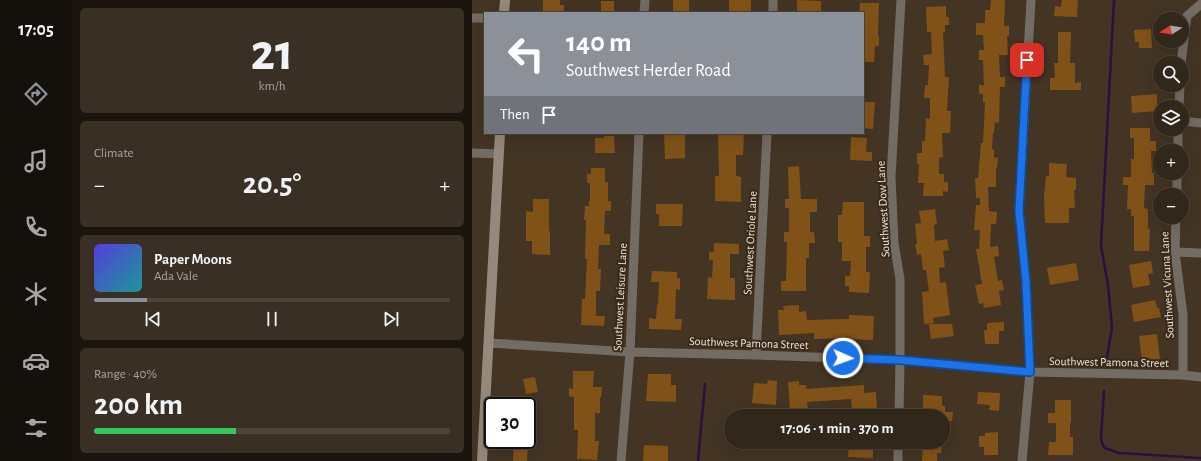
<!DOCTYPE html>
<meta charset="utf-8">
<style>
:root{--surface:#32271b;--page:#3a2f24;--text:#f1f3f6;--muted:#a8a5a3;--line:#4d443a;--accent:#8c9099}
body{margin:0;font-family:"Alegreya Sans",sans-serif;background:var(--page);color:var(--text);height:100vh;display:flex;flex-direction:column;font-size:15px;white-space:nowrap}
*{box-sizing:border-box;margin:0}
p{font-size:13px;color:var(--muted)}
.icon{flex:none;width:22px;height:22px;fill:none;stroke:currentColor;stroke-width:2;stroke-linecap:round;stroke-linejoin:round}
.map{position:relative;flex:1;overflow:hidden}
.side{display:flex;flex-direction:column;gap:8px;padding:8px;background:#1c150f;width:400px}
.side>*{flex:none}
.guide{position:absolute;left:12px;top:12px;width:380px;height:122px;border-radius:0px;box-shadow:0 4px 16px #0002,0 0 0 1px var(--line);background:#8c9099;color:#fff;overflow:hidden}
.needle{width:26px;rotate:258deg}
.tools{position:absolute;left:681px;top:12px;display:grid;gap:8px}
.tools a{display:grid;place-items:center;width:36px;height:36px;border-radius:50%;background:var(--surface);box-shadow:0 4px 16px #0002,0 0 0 1px var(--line);font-size:20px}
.speed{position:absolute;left:12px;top:397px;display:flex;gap:8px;font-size:20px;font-weight:700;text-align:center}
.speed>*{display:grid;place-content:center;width:52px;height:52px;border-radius:50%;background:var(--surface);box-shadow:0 4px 16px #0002,0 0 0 1px var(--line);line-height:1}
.speed .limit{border:2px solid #111;border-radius:6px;background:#fff;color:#111}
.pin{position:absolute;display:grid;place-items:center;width:34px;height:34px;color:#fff;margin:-17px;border-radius:8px;box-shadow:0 2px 6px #0006}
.me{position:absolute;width:44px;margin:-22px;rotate:92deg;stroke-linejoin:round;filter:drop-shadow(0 0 3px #0008)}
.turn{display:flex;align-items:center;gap:14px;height:84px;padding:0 16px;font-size:18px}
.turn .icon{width:52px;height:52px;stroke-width:2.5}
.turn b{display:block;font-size:28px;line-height:34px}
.then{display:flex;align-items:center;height:38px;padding:0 16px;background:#0003;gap:8px;font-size:15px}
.big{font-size:30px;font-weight:700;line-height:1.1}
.side .tile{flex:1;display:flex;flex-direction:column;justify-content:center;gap:6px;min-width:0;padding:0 14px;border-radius:6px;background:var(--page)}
.side .dial{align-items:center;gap:0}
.dial b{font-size:52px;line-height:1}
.song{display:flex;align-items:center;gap:12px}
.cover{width:48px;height:48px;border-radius:6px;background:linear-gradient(135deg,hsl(250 70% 55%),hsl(180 70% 35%))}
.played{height:4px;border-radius:2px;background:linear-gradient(90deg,var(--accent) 15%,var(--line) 15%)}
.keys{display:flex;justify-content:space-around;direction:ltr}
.heat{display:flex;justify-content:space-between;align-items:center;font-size:22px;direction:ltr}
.charge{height:6px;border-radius:3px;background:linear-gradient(90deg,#34c759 40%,var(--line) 0)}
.trip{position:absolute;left:252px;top:409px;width:226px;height:40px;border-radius:20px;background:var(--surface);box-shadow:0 4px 16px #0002,0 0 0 1px var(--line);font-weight:700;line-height:40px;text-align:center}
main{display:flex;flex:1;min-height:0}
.tab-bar{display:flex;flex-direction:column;width:72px;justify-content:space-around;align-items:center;background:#14100b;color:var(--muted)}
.tab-bar .icon{width:28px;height:28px}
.tab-bar .selected{color:var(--accent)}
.tab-bar b{font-size:18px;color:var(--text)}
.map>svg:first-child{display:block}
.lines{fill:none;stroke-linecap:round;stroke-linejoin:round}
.stream{stroke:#2c1045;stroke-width:2.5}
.building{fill:#815218}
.street{stroke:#736c64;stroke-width:9}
.secondary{stroke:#95887c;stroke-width:10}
.route-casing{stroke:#114b97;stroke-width:10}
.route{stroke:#1a73e8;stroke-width:7}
.labels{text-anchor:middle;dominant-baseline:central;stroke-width:4;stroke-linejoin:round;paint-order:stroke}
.street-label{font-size:12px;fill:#ede3da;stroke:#392a1a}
</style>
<main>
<nav class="tab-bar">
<b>17:05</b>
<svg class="icon selected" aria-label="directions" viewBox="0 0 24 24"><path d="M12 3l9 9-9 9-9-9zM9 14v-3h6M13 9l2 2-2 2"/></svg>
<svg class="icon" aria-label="music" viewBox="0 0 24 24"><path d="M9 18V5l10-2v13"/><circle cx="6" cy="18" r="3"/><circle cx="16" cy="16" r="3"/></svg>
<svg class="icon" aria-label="phone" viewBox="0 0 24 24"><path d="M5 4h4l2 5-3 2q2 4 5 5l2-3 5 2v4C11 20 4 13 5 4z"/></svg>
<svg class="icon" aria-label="climate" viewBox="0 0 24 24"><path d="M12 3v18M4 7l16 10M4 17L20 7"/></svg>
<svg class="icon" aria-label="car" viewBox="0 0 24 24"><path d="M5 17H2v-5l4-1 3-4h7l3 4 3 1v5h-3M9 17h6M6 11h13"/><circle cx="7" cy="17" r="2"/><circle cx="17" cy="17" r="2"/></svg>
<svg class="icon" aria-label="filters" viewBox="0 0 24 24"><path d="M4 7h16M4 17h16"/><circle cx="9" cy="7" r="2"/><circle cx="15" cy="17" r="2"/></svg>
</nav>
<section class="side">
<div class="tile dial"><b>21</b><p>km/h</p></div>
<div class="tile"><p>Climate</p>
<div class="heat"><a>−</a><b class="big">20.5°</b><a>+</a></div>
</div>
<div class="tile">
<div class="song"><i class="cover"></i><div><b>Paper Moons</b><p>Ada Vale</p></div></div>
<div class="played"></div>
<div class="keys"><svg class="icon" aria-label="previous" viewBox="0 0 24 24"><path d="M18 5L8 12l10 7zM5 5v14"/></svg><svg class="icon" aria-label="pause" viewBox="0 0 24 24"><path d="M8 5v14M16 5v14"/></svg><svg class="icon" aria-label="next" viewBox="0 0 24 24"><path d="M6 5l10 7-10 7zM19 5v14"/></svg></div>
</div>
<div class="tile"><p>Range · 40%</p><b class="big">200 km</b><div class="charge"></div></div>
</section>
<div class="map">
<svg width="729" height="461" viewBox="0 0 729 461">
<rect width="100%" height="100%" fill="#433424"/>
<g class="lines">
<!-- stream -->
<g class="stream">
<path d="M634,364L640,327L636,285L629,245L642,0"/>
<path d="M632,391L629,437L630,443L633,448L647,453L729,458"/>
<path d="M226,461L233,384"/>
</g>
</g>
<!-- building -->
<g class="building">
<path d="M71,0H88V5H92V13H71Z"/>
<rect x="201" y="0" width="16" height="13"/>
<rect x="257" y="0" width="22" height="13"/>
<path d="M325,0L349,1V13H325Z"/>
<path d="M519,0H533L532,26H537V36H535L536,55H527L528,77H533V87H528L527,123L523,122L522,133H521L520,149L522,150V157L526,158L525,168H524V187H516L517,211L525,212L524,224H519L518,247L526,246L527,256L522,257L526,281L530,280L532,290L527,291L529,305L512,308L511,303L507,304L503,285L510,284L504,249H507L508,230H502L504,205H508V198H504L503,178H506L509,143H511L513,102H511V94H507V85H512L511,60H507V50H512L511,35H504V23H513V10H518Z"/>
<path d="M590,0H606L605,17L582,16L583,6L589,7Z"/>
<rect x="129" y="1" width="13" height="12"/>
<path d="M388,3H407L406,36H407V46H403L402,62H391V13H387Z"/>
<path d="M474,6V17H477V25H473V32H471L473,77H477L475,111H479L478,133H470L471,157L467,158V174H472V182H476V192L471,191V196H451L452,183H446L447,164H445V153H450V141H453L454,118L458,119V98H452L453,85H456L457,65H452L451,55L460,54L459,32H455L454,7Z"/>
<path d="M679,29L680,48H667V42H663L662,30Z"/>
<path d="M586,32H599L598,63H603V83L609,82V90H578V78H583L582,63H586Z"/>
<path d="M685,94V111L660,113L659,96Z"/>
<path d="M391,102H403L401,129L391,128Z"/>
<path d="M658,128H678V141H684V151H679L680,173H682V185H673L672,208L676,209V229H678L677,251H662V216H659V209H655L656,185H651V177H659V159H662V138H658Z"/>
<path d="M192,133H213V158L193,159Z"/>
<path d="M246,133H272L271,155H264V176L269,177V202L243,201V176H247Z"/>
<path d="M132,136H142L143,153H123V138H132Z"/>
<path d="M379,137L395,138L394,152H400V161L378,160Z"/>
<path d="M577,163L595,164L594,177L604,178V190H602L603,208H597V223H573L572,197L574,176H577Z"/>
<path d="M327,166L329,199H345V212H338V232H342L343,243H337V258H334V291H309V281H314L315,242H312V232H317V208H313V199H317L316,167Z"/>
<path d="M119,168H133V182H136V201H139V211H133L132,234H138V245H127L126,269H129L128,291H124V316H133L132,326L109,325L110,299H113L115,259H113L114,220H112L113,206H117V201H118V183H115V174H119Z"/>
<path d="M61,199H77V231H78V255L60,254V241H54V211L61,212Z"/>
<path d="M371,202H392V236H398V247H394V272H398L397,293L377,292V286H373V276H378L379,261H370V242H366V215H370Z"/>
<path d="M184,204H211L210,226H187V214H184Z"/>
<path d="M463,209L465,224L462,225L463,241L475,239L477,250L471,251L473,267L467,268L468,283L474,282L478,315L461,318L462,323L452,324L450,292L457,291L454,270H451L449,254L445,255L443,244H445L443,224L449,223L447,211Z"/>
<path d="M242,243L267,244V254H258V278H263V300L235,299L236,277L240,278L241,260H237V252H242Z"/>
<path d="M679,261L681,273L676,274L678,285L661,288L657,265Z"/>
<path d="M604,263L607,280L578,285L575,268Z"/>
<path d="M180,271L205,272V278H208V290L204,289L203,319H210L209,330L177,329V318L184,319L185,305H186L187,282H179Z"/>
<path d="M683,300L685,308H687L689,317L662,322L659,305Z"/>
<path d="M327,305V312L334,311L335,320L377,319V315L402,316L401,340L376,339L377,338L342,339V333L307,335L306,310H312L311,306Z"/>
<path d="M532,322V331H527V344H513L512,330H515V323Z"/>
<path d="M457,324H480L482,336L459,339Z"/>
<path d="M685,334L688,359L670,361L667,336Z"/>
<path d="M101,371H122L121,387H130L129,398L128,397V413H123V441H127L125,460L105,459L106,430H102V397L97,396V388L101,389Z"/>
<path d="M176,374H199V385H204V402L174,401Z"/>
<path d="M63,377L66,392L54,394L51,379Z"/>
<path d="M296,380L305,381L304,405L280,403L282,383L295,384Z"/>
<path d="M327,381V385H334V389L392,385V393L404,392L405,408L380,410L379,399L335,402L336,409L318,410L316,382Z"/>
<path d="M506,392L528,393L527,411L517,410L518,405L505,404Z"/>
<path d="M451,395L470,396V406H473V412H481L480,421H471V416H451Z"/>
<path d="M583,400H599V423H598V437H601V455H576L577,442H584V423H576V413H583Z"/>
<path d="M526,432V455H512V447H507V436H513V433Z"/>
<path d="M377,442H396V447H401V458L376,457Z"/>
<path d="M451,442H470L469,453H465V461H450Z"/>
<path d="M42,445H56L55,461H41Z"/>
<path d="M172,445L196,446V461H171Z"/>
</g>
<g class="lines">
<!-- street -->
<g class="street">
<path d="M172,13L173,0"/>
<path d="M301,13V0"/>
<path d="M0,18H13"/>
<path d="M709,63L715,16L729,4"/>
<path d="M707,107L708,85"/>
<path d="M710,121L729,123"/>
<path d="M706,151V129"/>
<path d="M0,153L27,154"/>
<path d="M705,195V173"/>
<path d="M704,217L703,252L711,315V375"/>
<path d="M703,252L729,253"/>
<path d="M17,343L158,352L284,355L428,360L558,372L711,375L729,377"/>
<path d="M284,355L295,133"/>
<path d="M427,416L428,360V279L422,243L419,177L429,0"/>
<path d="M149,461L158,352L167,133"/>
<path d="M426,461V442"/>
<path d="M550,461L558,372L554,282L547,211L559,0"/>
</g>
<!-- secondary -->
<g class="secondary">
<path d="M32,13L33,0"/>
<path d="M10,461L28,133"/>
</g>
</g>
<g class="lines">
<defs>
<path id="route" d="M371,358L428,360L558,372L554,282L547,211L555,60"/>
</defs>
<!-- route casing -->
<use href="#route" class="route-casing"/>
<!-- route -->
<use href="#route" class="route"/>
</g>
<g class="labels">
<!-- street labels -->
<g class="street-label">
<text transform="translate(411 209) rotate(-93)">Southwest Dow Lane</text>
<text transform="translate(278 243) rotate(-87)">Southwest Oriole Lane</text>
<text transform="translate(695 285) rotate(-93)">Southwest Vicuna Lane</text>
<text transform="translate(148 297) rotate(-87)">Southwest Leisure Lane</text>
<text transform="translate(277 343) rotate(2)">Southwest Pamona Street</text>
<text transform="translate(637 362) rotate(1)">Southwest Pamona Street</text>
</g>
</g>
</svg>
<div class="tools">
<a><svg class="needle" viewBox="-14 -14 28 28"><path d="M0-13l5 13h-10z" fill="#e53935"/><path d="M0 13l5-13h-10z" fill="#a8a5a3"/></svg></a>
<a><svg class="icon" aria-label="search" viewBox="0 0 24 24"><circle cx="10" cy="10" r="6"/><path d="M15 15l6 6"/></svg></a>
<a><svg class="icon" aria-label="layers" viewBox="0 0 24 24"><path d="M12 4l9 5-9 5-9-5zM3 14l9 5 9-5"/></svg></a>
<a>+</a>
<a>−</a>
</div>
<div class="speed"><div class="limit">30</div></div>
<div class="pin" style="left:555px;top:60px;background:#d93025"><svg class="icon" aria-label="arrive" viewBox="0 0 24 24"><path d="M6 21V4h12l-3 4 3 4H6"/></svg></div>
<svg class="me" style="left:371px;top:358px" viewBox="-20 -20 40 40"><circle r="17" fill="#1a73e8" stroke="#fff" stroke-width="3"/><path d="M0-11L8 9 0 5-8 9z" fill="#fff"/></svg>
<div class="trip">17:06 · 1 min · 370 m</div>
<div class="guide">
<div class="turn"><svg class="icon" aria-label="left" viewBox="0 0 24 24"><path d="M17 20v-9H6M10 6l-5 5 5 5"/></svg><div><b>140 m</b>Southwest Herder Road</div></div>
<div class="then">Then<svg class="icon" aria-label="arrive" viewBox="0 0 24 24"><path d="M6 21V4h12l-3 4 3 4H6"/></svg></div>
</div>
</div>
</main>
